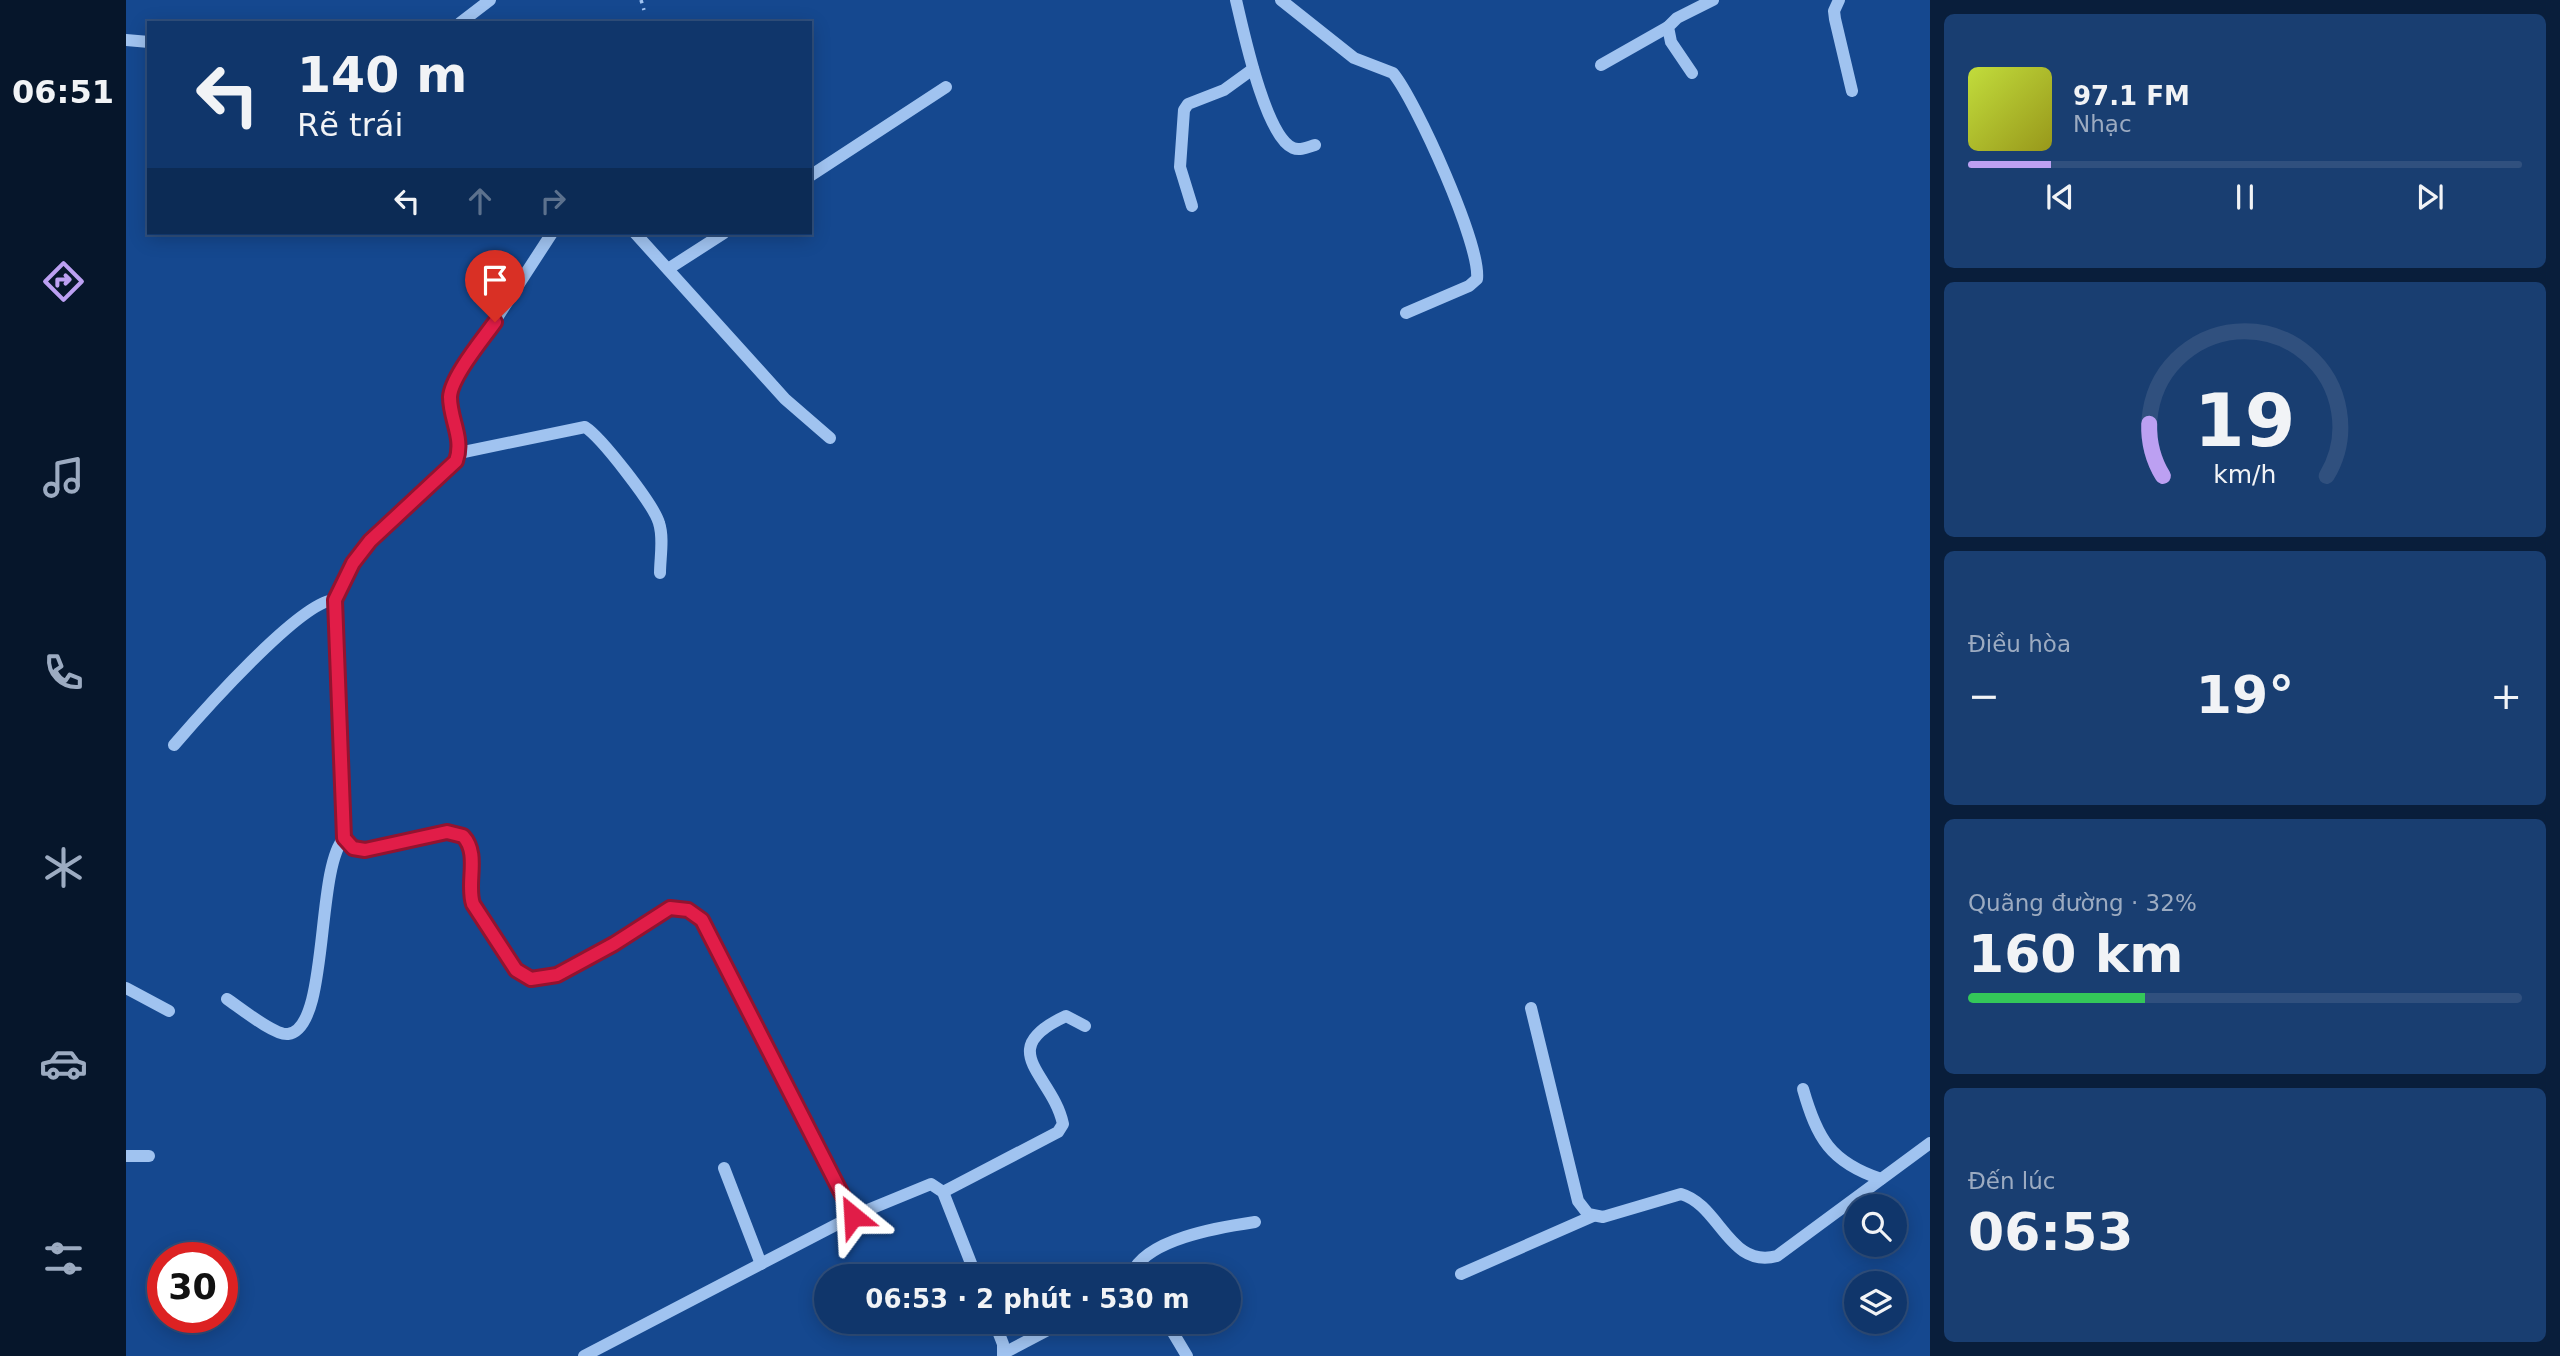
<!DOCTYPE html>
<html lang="vi">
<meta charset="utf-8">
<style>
:root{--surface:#10366b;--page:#193e71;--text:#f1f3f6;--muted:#9cabc1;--line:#30507e;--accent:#bca0f2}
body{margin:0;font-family:"DejaVu Sans",sans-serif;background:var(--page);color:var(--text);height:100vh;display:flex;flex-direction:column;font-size:26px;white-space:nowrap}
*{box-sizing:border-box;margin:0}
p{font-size:23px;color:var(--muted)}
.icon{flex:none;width:38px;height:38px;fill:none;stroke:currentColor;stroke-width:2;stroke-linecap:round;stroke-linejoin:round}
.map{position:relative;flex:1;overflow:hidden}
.drawer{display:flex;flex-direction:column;gap:14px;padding:14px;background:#091e3b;width:630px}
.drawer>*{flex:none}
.hud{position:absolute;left:21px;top:21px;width:665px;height:214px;border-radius:0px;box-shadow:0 4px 18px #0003,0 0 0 2px var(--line);background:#10366b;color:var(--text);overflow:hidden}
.controls{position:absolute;left:1718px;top:1194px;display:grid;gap:14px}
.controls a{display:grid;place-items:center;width:63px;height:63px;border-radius:50%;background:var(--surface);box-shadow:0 4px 18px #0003,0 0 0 2px var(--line);font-size:35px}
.speed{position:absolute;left:21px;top:1242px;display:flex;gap:14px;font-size:35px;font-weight:700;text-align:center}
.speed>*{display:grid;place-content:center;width:91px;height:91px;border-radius:50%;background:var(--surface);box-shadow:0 4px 18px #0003,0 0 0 2px var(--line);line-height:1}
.speed .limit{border:10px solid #d22;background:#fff;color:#111}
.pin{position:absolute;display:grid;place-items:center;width:60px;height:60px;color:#fff;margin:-72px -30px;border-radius:50% 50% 50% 0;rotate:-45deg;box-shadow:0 0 7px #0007}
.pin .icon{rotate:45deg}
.me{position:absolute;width:77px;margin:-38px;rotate:333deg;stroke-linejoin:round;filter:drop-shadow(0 0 5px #0008)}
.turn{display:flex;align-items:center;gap:24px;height:147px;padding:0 35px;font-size:32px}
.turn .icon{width:91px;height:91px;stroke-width:2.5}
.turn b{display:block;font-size:49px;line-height:60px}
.lanes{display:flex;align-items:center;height:66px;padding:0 35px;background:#0003;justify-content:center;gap:35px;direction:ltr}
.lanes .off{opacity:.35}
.big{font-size:52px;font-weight:700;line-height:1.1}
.drawer .widget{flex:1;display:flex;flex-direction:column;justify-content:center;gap:10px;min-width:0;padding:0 24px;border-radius:10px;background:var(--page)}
.drawer .dial{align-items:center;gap:0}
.dial svg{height:182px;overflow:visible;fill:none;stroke:var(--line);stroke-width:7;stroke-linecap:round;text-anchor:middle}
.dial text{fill:var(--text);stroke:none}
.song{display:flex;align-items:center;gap:21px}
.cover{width:84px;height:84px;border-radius:10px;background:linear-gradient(135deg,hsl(70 70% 55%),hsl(60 70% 35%))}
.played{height:7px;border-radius:4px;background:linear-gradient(90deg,var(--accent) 15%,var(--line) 15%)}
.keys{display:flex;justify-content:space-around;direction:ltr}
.heat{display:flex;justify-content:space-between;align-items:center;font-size:38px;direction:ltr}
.charge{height:10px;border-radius:5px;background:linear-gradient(90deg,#34c759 32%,var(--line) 0)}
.trip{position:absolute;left:688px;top:1264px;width:427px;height:70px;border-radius:35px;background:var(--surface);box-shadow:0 4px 18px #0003,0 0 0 2px var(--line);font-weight:700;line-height:70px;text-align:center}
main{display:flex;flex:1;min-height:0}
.tab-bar{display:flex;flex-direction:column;width:126px;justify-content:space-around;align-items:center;background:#06162b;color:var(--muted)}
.tab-bar .icon{width:49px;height:49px}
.tab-bar .active{color:var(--accent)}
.tab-bar b{font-size:32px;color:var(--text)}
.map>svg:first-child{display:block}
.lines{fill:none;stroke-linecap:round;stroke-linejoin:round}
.path{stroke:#a0c3f0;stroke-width:3.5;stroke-dasharray:3.5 5;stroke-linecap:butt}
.minor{stroke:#a0c3f0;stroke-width:12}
.route-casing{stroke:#92132f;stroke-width:18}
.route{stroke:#e11d48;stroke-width:12}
</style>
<main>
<nav class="tab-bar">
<b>06:51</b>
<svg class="icon active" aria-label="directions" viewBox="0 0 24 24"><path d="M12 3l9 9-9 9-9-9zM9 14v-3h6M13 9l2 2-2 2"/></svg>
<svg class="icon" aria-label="music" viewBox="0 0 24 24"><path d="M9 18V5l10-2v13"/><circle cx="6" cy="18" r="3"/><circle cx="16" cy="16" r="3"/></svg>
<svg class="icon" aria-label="phone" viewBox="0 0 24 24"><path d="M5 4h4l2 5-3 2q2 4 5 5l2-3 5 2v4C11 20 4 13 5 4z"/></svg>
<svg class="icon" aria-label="climate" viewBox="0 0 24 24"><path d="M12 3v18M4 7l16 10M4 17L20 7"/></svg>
<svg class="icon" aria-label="car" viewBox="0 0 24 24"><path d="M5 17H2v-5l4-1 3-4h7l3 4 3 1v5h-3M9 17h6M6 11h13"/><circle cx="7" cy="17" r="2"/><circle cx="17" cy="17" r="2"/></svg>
<svg class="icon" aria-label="filters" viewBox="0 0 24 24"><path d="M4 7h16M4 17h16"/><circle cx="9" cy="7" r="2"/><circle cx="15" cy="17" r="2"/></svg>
</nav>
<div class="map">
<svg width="1804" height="1356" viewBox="0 0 1804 1356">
<rect width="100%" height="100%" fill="#15488f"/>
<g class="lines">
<!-- path -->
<path class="path" d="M515,0L518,10"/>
<!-- minor -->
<g class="minor">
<path d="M1110,0C1117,29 1139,136 1167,148C1174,151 1182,147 1189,145"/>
<path d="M1155,0L1228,58L1267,73C1290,101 1355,245 1351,279L1343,286L1280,313"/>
<path d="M1713,0L1708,11L1709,19L1726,91"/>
<path d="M334,23L364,0"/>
<path d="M0,40L23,42"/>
<path d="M1475,65L1542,27"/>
<path d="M1566,73L1545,42L1542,27L1551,18L1587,0"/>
<path d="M684,176L820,87"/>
<path d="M1066,206L1054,167L1058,110L1062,104L1098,90L1127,69"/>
<path d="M426,233L326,387C322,412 339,437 329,461L244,541L227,563L209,600L218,838L227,847L239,850L321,832L337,836C353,854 340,883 347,904L390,970L405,979L431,975L488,944L544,908L562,910L576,920L727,1216"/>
<path d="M509,233L659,399L704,438"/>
<path d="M542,269L598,233"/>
<path d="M333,453L459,427C475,437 528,505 533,523C538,538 534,558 534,573"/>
<path d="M48,745C73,716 176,599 209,600"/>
<path d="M0,988L43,1011"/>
<path d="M101,999C113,1007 149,1036 162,1034C204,1029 189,870 218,838"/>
<path d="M1405,1008L1452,1201L1462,1214L1477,1217L1555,1194C1594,1205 1603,1269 1651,1256L1804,1143"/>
<path d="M1677,1089C1691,1138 1704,1162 1755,1179"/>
<path d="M0,1156H23"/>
<path d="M598,1168L635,1264"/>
<path d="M817,1192L932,1132L937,1124C927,1075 866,1050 940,1016L959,1026"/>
<path d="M1335,1274L1467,1216"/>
<path d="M1005,1276C1017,1239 1095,1227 1129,1222"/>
<path d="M868,1321L877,1344V1356"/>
<path d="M1040,1321L1061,1356"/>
<path d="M878,1353L939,1321"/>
<path d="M458,1356L727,1216L805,1184L817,1192L850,1276"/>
</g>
</g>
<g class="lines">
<defs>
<path id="route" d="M369,322C357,339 325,377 324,397C324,420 338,438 330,461L244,541L227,563L209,600L218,838L227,848L239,850L321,832L337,836C354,854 340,883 347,904L390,970L405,979L431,975L488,944L544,908L562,910L576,920L727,1216"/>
</defs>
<!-- route casing -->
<use href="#route" class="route-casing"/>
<!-- route -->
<use href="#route" class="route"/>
</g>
</svg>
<div class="controls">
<a><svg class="icon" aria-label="search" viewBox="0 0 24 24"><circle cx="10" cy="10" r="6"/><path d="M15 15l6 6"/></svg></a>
<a><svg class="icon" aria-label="layers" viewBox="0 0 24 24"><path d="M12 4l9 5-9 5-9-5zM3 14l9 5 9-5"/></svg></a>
</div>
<div class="speed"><div class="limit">30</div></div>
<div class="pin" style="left:369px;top:322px;background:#d93025"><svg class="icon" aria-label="arrive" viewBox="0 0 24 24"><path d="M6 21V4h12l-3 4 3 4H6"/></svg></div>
<svg class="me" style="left:727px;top:1216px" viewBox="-20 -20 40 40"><path d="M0-17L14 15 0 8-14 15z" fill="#e11d48" stroke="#fff" stroke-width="4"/></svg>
<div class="trip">06:53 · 2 phút · 530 m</div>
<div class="hud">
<div class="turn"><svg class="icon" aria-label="left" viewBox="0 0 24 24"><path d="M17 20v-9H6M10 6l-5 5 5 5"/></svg><div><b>140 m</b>Rẽ trái</div></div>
<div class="lanes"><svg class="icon" aria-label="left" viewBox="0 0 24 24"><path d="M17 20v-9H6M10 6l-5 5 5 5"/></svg><svg class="icon off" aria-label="ahead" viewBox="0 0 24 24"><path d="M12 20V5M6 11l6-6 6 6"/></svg><svg class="icon off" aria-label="right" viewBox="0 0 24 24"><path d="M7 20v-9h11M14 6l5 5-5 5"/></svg></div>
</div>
</div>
<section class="drawer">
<div class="widget">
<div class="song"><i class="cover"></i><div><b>97.1 FM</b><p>Nhạc</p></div></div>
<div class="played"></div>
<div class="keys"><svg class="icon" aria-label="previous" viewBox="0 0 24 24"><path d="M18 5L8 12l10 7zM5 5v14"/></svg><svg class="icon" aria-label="pause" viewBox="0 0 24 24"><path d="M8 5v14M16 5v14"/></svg><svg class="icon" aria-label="next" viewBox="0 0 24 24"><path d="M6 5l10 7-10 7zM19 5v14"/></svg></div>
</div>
<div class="widget dial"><svg viewBox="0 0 100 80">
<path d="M14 69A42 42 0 1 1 86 69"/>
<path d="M14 69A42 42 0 0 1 8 46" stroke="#bca0f2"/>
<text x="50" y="56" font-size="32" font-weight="700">19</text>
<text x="50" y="72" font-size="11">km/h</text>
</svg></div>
<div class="widget"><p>Điều hòa</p>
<div class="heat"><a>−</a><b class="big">19°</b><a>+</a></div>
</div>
<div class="widget"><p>Quãng đường · 32%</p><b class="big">160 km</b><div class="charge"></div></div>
<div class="widget"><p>Đến lúc</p><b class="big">06:53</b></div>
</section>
</main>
